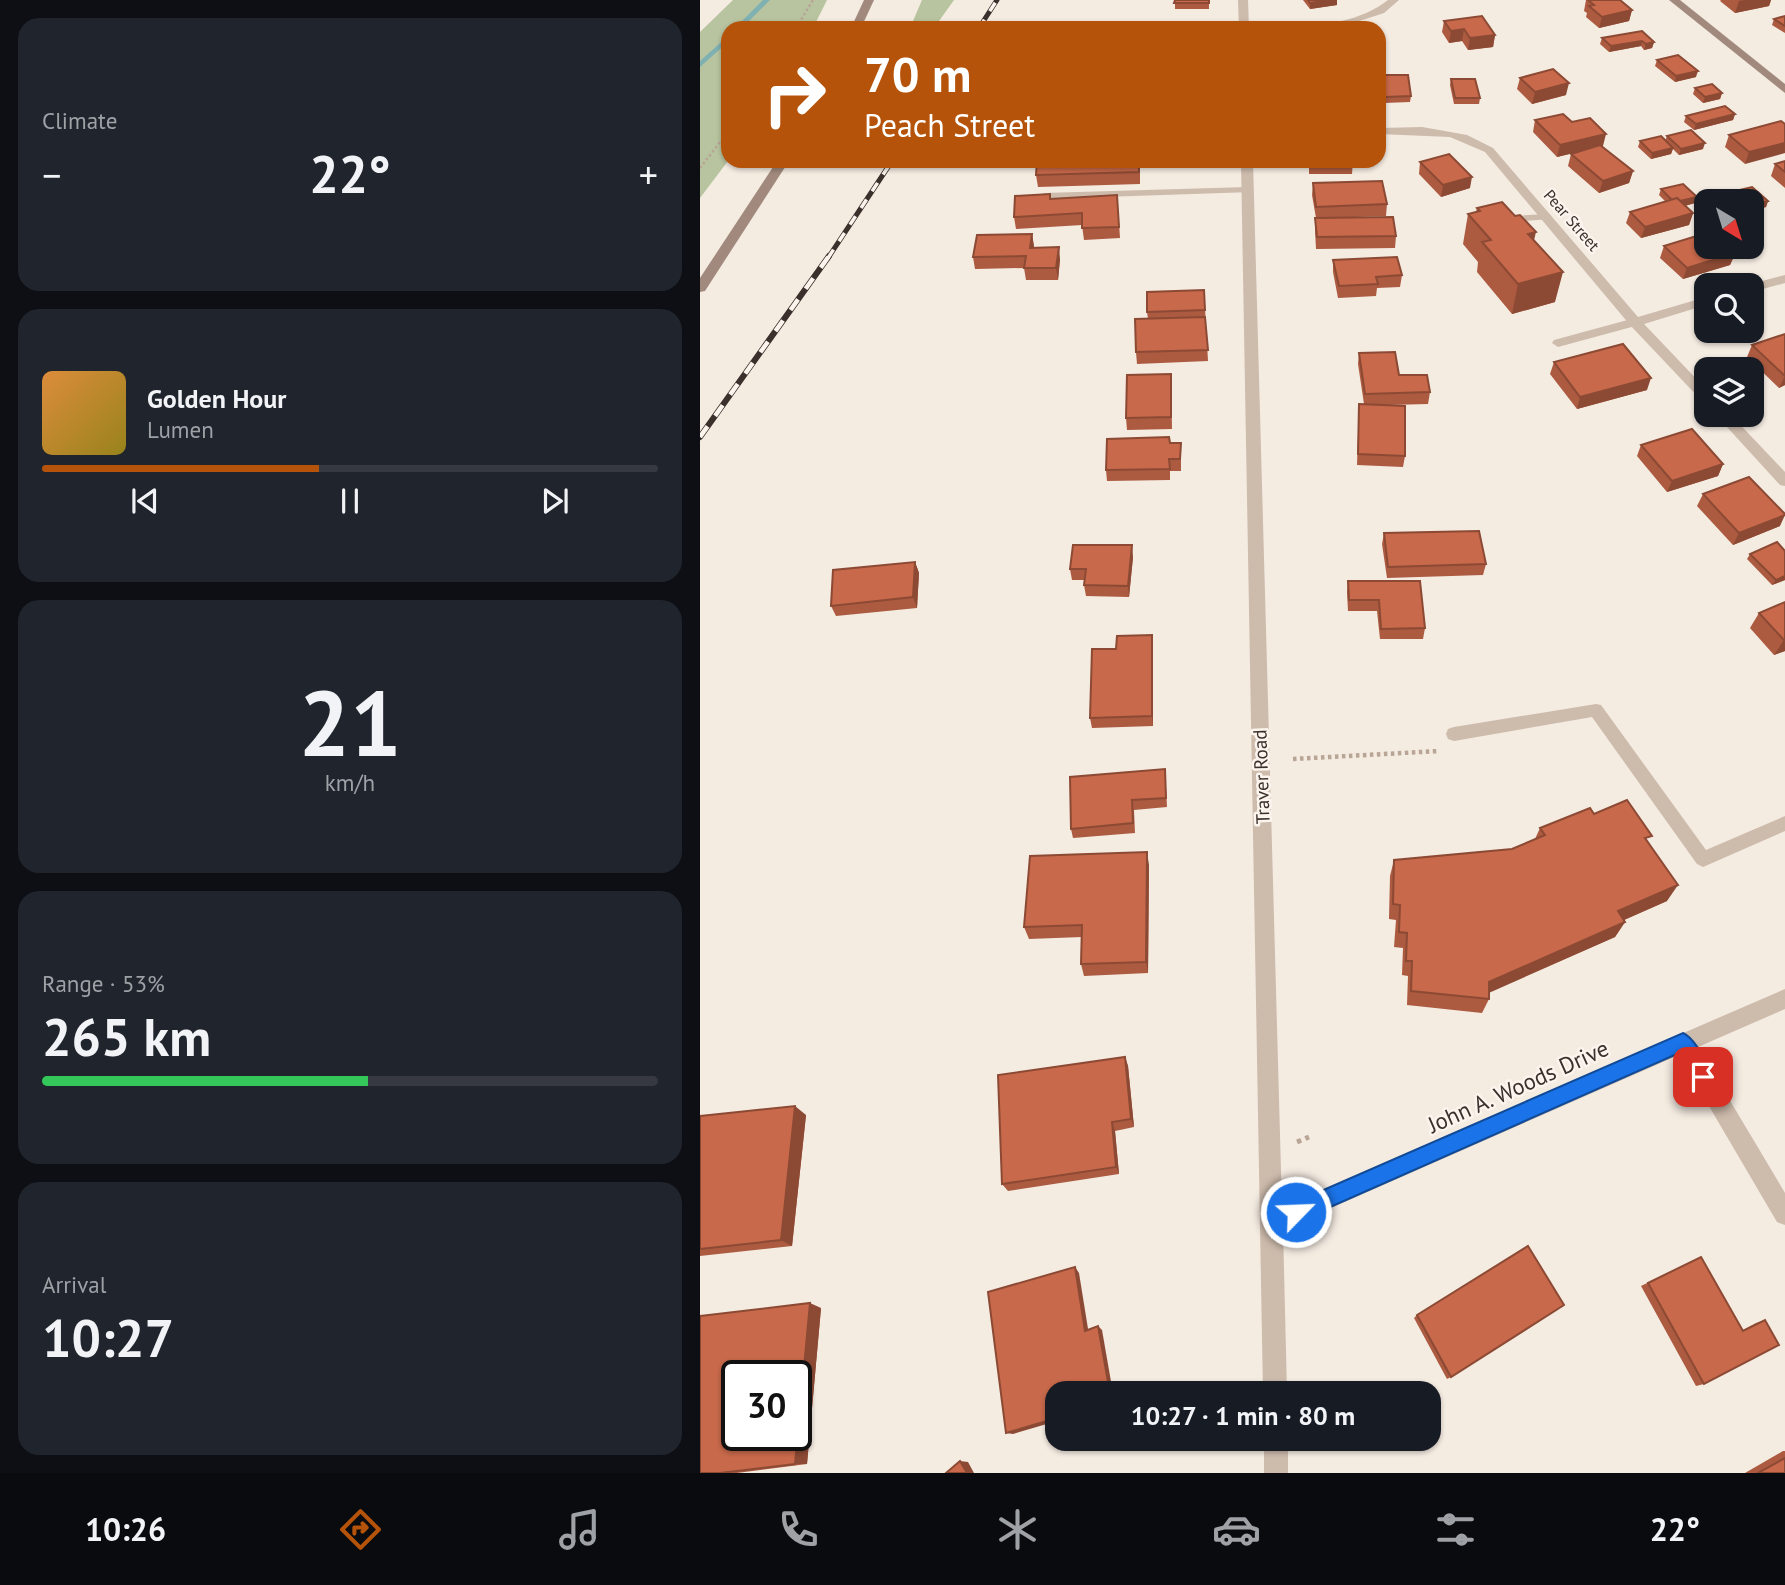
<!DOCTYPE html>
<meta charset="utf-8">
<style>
:root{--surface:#171b24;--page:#20242c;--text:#f1f3f6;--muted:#9ea1a6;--line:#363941;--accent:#b45309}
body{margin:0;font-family:"PT Sans",sans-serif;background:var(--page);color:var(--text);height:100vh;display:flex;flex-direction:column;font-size:26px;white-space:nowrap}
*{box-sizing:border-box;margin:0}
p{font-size:23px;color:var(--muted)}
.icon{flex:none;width:38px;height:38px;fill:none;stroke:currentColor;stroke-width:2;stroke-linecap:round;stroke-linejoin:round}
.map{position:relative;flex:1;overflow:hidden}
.side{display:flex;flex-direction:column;gap:18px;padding:18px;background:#0d0f14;width:700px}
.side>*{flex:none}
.hud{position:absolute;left:21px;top:21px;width:665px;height:147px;border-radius:21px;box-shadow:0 2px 5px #0004;background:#b45309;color:#fff;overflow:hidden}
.needle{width:46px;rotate:142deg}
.controls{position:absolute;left:994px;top:189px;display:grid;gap:14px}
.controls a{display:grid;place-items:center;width:70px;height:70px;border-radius:14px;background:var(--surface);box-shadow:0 2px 5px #0004;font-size:35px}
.speed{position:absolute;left:21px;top:1360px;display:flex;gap:14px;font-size:35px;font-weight:700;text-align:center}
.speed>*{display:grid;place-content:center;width:91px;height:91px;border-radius:50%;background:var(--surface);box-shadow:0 2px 5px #0004;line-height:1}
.speed .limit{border:4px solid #111;border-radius:10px;background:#fff;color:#111}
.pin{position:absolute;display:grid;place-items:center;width:60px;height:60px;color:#fff;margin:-30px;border-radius:14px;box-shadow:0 4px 10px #0006}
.me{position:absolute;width:77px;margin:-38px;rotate:66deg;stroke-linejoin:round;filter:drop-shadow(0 0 5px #0008)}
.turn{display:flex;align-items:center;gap:24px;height:147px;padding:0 28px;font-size:32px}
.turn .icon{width:91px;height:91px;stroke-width:2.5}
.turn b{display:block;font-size:49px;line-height:60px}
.big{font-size:52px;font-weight:600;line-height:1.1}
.side .widget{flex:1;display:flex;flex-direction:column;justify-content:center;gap:10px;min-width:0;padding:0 24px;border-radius:21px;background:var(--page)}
.side .dial{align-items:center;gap:0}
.dial b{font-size:91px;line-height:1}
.song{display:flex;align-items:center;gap:21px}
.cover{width:84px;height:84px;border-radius:10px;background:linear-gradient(135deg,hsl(30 70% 55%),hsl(50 70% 35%))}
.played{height:7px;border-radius:4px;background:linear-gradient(90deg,var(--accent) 45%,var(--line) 45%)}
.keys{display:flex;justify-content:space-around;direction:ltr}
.heat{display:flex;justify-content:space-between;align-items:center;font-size:38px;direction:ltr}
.charge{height:10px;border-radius:5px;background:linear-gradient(90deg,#34c759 53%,var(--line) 0)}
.trip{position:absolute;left:345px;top:1381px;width:396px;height:70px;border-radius:21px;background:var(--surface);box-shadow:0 2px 5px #0004;font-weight:600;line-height:70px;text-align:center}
.tabs{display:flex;height:112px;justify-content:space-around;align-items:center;background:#090b0e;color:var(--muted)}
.tabs .icon{width:49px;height:49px}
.tabs .active{color:var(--accent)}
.tabs b{font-size:32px;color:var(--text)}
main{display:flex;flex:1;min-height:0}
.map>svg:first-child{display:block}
.green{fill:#b8c4a0}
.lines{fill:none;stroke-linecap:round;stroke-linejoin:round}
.stream{fill:#7fb0b2;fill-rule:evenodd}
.path-far2{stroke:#b9a596;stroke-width:2.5;stroke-dasharray:2.5 2.5;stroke-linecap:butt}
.path-far1{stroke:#b9a596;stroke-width:4.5;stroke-dasharray:3.5 3.5;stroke-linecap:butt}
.path{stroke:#b9a596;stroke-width:5;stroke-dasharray:4.5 4.5;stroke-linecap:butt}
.service{fill:#cdbbac;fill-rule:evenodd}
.minor{fill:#cdbbac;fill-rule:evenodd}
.secondary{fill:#a18a7d;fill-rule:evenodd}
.rail-far1-casing{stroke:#3b302b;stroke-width:5}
.rail-casing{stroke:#3b302b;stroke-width:6}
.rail-far1{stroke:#fbf5ee;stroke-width:3.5;stroke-dasharray:10;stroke-linecap:butt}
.rail{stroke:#fbf5ee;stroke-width:4.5;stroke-dasharray:13;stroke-linecap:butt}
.wall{fill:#ac5a40}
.shaded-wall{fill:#8c4a34}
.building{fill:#c8694b;stroke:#8c4a34;stroke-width:2;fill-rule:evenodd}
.route{fill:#1a73e8;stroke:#114b97;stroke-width:2}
.labels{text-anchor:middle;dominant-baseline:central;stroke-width:5;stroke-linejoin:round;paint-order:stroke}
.far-street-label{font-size:16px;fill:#3b302b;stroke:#fbf5ee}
.street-label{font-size:19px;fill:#3b302b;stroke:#fbf5ee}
.near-street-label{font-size:23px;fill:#3b302b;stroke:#fbf5ee}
</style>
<main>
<section class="side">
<div class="widget"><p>Climate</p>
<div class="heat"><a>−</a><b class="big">22°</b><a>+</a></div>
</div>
<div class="widget">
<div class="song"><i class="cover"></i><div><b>Golden Hour</b><p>Lumen</p></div></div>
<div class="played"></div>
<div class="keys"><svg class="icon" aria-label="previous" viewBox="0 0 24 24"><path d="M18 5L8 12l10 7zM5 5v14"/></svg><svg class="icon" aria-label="pause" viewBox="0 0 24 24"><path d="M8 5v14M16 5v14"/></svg><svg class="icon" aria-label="next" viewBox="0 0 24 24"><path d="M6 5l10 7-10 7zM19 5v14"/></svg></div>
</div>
<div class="widget dial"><b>21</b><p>km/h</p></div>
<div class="widget"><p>Range · 53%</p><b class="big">265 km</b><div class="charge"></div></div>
<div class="widget"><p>Arrival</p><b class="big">10:27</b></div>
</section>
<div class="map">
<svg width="1085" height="1473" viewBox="0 0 1085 1473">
<rect width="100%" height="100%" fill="#f4ebe1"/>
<!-- green -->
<g class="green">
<path d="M33,0H127L113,28H28V161L0,198V32Z"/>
<path d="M222,0H254L234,28H210Z"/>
</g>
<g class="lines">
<!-- stream -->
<g class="stream">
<path d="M63,0H70L42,28H35Z"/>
<path d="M28,36V42L0,67V61Z"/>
</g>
<!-- path-far2 -->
<g class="path-far2">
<path d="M96,28L113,0"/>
<path d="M0,168L28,132"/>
</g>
<!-- path-far1 -->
<path class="path-far1" d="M593,759L739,751"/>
<!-- path -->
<path class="path" d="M597,1142L609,1137"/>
<!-- service -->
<g class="service">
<path d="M688,0H699L684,13L644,26L539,27L544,24C592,26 648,31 688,0Z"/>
<path d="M548,187L552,188V192L344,199L339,196L344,193Z"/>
<path d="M847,214L851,215V219L811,222L805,219L811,216Z"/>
<path d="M935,318L939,319V325L858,347L852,343L854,340Z"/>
<path d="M896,704L901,705L1006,850L1085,816V831L1003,867L997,864L892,717L754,741L748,739L746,734L748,729L754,727Z"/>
</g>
<!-- minor -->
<g class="minor">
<path d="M538,0H548L549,28H539Z"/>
<path d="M722,127L767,135L793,148L938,317L1006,297V305L944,324L1006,389V402L1001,400L930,325L785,152L750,137L679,134V128Z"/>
<path d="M541,161H553L582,1207L1085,989V1009L998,1047L1085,1193V1225L1077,1222L979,1055L583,1229L587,1393H563Z"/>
<path d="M1085,275V283L1052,292V285H1047Z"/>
<path d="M1016,415H1031L1085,472V486L1080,485Z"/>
<rect x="564" y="1438" width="24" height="35"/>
</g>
<!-- secondary -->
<g class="secondary">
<path d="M164,0H174L161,28H151Z"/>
<path d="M969,0H980L1085,84V93Z"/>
<path d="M77,161H89L5,291L0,292V278Z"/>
</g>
<defs>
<g id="rail-far1">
<path d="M279,28L297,0"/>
<path d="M128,258L192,161"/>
</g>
<path id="rail" d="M0,437L129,256"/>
</defs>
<!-- rail-far1 casing -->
<use href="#rail-far1" class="rail-far1-casing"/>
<!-- rail casing -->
<use href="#rail" class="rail-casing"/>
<!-- rail-far1 -->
<use href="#rail-far1" class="rail-far1"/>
<!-- rail -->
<use href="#rail" class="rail"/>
</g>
<!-- wall -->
<g class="wall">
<rect x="475" y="0" width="34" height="9"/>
<path d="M603,0H637V5L610,9Z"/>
<path d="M886,0H920L932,10L929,21L899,28L886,17L887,13L884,11Z"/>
<path d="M1021,0H1071L1069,6L1035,13L1020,1Z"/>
<path d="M1085,16V33L1072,25L1074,19Z"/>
<path d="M744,21L795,35L793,47L768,50L762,41L749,43L742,32Z"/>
<path d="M902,38L954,42L952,48L944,50L941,46L909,52L900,44Z"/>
<path d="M957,60L996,77L975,82L955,66Z"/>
<path d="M682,75L711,96L710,102L684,103L681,81Z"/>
<path d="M820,78L866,95L832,104L817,89Z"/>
<path d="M751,79L780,98L779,104H754L750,85Z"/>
<path d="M995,88L1022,93L1020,99L1003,103L993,94Z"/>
<path d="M1035,114L1033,120L994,130L984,122L986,116Z"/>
<path d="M835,120L872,122L903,146H901L933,171L929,183L899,193L868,166L871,154L881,151L857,157L833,132Z"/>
<path d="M1085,124L1045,164L1025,147L1029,135Z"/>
<path d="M967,136L1003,149L979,155L973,149L971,154L951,159L938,147L940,141H965Z"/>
<path d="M337,161H440V184L338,187L336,175Z"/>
<path d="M609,161H653L652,174H609Z"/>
<path d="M1085,161V188L1071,176L1075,164Z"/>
<path d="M720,162L770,188L741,197L719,174Z"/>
<path d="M613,183L687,204L686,216L656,217L696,236L695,248L616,249L615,230L616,218L612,195Z"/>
<path d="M961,189L997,197L995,203L985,206L993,213L989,225L941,238L926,223L930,212L965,201L959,195Z"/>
<path d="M1031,192L1068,201L1066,207L1052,211V201H1033L1029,198Z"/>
<path d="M350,194V199L418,207L420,238L384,240L382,225L316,229L314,217Z"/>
<path d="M777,208L815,216L834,240L855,302L812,314L777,272L778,262L763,244L768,214L776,212Z"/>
<path d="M1002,229L1059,236L1054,248L1035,254L1030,265L983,279L960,258L964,246L1000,235Z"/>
<path d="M332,234L334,248L360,259L358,280H326L324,268L275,269L273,257Z"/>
<path d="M633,260L702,275L700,287L677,288L676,296L638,298L633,272Z"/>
<path d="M504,290L508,361L437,364L436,352L448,319L447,312Z"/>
<path d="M1085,334V385L1079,388L1047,357L1052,345Z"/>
<path d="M659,353L730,392L728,404L689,405L705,456L703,467L657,465L659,404H664L658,364Z"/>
<path d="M854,362L947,390L877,409L850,374Z"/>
<path d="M471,374L472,429L427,430L426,418Z"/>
<path d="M470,443L481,454V471H470V480L407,481L406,470Z"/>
<path d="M941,445L1023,464L1018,476L967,492L937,456Z"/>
<path d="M1003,494L1080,526L1033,545L997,506Z"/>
<path d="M684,533L786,564L783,575L687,578L682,544Z"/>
<path d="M1050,554L1085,580L1072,585L1047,559Z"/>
<path d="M433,557L429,597L386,596L384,585L385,580H372L370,569Z"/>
<path d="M215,562L219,573L217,608L136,616L131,606Z"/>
<path d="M648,581L725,628L723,639H680L677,611H648L647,592Z"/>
<path d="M1085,602V651L1074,655L1050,628L1059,613Z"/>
<path d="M452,635L453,645V726L392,728L390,718L416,649Z"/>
<path d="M465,769L467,807L434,810L435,833L373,838L371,829Z"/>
<path d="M894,814L948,842L967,901L924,920L925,922L915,937L789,992V999L782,1013L707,1005L708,976L702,975L703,948L694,947L696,920L689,919L690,876L694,860L812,849L835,839L840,828Z"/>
<path d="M449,865L448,973L384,976L381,964L382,937L329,939L324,927Z"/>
<path d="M425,1057L428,1066L434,1127L415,1131L419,1174L308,1191L302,1184Z"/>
<path d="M106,1115L92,1246L0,1256V1116Z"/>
<path d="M1001,1257L1043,1330L1056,1323L1065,1320L1004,1384L996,1386L941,1286Z"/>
<path d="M121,1308L107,1464L37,1473H0Z"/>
<path d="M717,1315L751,1377L747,1379L714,1318Z"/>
<path d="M1083,1451H1085V1473H1045Z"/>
</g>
<!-- shaded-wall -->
<g class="shaded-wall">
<path d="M631,0H637V5L610,9V3Z"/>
<path d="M1045,0H1071L1069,6L1035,13L1039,1Z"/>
<path d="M932,10L929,21L899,28L902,17Z"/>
<path d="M764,29L762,41L749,43L751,31Z"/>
<path d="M795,35L793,47L768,50L770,38Z"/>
<path d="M942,41L941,46L909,52L911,46Z"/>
<path d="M954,42L952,48L944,50L946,44Z"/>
<path d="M998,71L996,77L975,82L976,76Z"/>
<path d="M869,83L866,95L832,104L835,92Z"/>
<path d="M1022,93L1020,99L1003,103L1005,97Z"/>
<path d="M1035,114L1033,120L994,130L996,124Z"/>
<path d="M906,134L903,146L857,157L860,145Z"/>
<path d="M1005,143L1003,149L979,155L981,149Z"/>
<path d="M1085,143V153L1045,164L1049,152Z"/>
<path d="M973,148L971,154L951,159L952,153Z"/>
<path d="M933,171L929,183L899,193L903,181Z"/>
<path d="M772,177L770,188L741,197L743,185Z"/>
<path d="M997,197L995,203L973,209L975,203Z"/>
<path d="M1068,201L1066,207L1052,211V206Z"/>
<path d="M993,213L989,225L941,238L945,227Z"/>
<path d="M836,232L829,261L828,234Z"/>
<path d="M332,234L334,246L332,260L330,248Z"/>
<path d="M1059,236L1054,248L1035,254L1030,265L983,279L987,268L1027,247H1052V238Z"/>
<path d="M359,247L360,259L358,280L356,268Z"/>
<path d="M863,272L855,302L812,314L818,284Z"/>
<path d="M1085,376V385L1079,388Z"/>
<path d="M951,378L947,390L877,409L880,397Z"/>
<path d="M1023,464L1018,476L967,492L972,481Z"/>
<path d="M1085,515L1080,526L1033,545L1039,533Z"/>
<path d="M432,545L433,557L429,597L428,586Z"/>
<path d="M215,562L219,573L217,608L213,597Z"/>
<path d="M1085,576V580L1072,585L1076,580Z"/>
<path d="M452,635L453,645V726L452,716Z"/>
<path d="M1084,640H1085V651L1074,655Z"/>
<path d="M447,852L449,865L448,973L446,962Z"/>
<path d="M978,885L967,901L908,927L918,911Z"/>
<path d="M925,922L915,937L782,996L789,982Z"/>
<path d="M425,1057L428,1066L434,1127L431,1119Z"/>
<path d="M95,1106L106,1115L92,1246L81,1240Z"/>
<path d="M412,1122L415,1131L419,1174L416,1167Z"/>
<path d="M375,1267L379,1273L389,1335L385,1331Z"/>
<path d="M110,1303L121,1308L107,1464H95Z"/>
<path d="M398,1326L402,1330L413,1393H410Z"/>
<path d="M357,1418V1421L313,1434L306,1433Z"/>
<path d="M260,1461L268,1462L274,1473H267Z"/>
</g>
<!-- building -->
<g class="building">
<path d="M475,0H509V3H474Z"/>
<path d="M608,0H631L610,3Z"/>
<path d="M888,0H920L932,10L902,17L889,6L894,5Z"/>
<path d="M782,16L795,35L770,38L764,29L751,31L744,21Z"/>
<path d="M1085,16V26L1074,19Z"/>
<path d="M942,31L954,42L946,44L942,41L911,46L902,38Z"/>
<path d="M978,55L998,71L976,76L957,60Z"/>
<path d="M853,69L869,83L835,92L820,78Z"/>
<path d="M682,75H708L711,96L685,97Z"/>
<path d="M751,79H775L780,98H755Z"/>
<path d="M1012,84L1022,93L1005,97L995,88Z"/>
<path d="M1025,106L1035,114L996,124L986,116Z"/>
<path d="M863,114L872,122L890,118L906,134L860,145L835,120Z"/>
<path d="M1081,121L1085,124V143L1049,152L1029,135Z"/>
<path d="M991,130L1005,143L981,149L967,136Z"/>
<path d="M961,136L973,148L952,153L940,141Z"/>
<path d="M900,145L933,171L903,181L871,154Z"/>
<path d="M749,154L772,177L743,185L720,162Z"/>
<path d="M337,161H439V172L336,175Z"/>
<rect x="610" y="161" width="43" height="1"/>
<path d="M1085,161V172L1075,164Z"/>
<path d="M682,181L687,204L616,207L613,183Z"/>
<path d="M983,184L997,197L980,201L977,198L972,200L961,189Z"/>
<path d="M1052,187L1068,201L1052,206V201H1042L1031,192Z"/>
<path d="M350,194V199L417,195L419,227L382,228V213L314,217L315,196Z"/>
<path d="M977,198L993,213L945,227L930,212Z"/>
<path d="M802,202L815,216L820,215L836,232L828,234L863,272L818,284L782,242L791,240L768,214L780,211L777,208Z"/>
<path d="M693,217L696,236L617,237L615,218Z"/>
<path d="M1052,229L1059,236L1052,238Z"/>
<path d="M1006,233V247H1029L1035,253L987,268L964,246Z"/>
<path d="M332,234L330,248L359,247L356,268H324L326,256L273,257L277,235Z"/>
<path d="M697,257L702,275L676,277L678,284L639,286L633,260Z"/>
<path d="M504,290L505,310L447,312V292Z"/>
<path d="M505,317L508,350L436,352L435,319Z"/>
<path d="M1085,334V376L1052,345Z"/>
<path d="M923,344L951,378L880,397L854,362Z"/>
<path d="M695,352L699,375H727L730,392L665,394L659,353Z"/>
<path d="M471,374V417L426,418L427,375Z"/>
<path d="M659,404L705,406V456L658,454Z"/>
<path d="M992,429L1023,464L972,481L941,445Z"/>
<path d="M469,437L470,443H481L480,459H469L470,469L406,470L407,439Z"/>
<path d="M1049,477L1085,514V515L1039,533L1003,494Z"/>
<path d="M779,531L786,564L688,567L684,533Z"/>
<path d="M1077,542L1085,551V576L1076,580L1050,554Z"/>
<path d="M373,545H432L428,586L384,585L386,569H370Z"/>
<path d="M215,562L213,597L131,606L133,570Z"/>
<path d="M648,581H720L725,628L681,629L679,600H649Z"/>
<path d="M1085,602V640H1084L1059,613Z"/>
<path d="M452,635V716L390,718L392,649H416L417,636Z"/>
<path d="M465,769L466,798L432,800L433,823L371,829L370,777Z"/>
<path d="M927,800L952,836L945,838L978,885L918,911L925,922L789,982V999L711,991L712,961H706L707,933L699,932L700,905L693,904L694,860L812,849L845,835L840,828L890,808L894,814Z"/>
<path d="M447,852L446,962L381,964L382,925L324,927L330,856Z"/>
<path d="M425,1057L431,1119L412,1122L416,1167L302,1184L298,1075Z"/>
<path d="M95,1106L81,1240L0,1249V1116Z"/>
<path d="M828,1246L864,1305L751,1377L717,1315Z"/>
<path d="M1001,1257L1043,1331L1065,1320L1079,1345L1004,1384L948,1283Z"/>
<path d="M375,1267L385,1331L398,1326L410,1393H357V1418L306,1433L288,1292Z"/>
<path d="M110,1303L95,1464L20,1473H0V1316ZM37,1376H96V1435H37Z"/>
<path d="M1085,1458V1473H1058Z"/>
<path d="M260,1461L267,1473H246Z"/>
</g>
<!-- route -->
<path class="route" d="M983,1033C996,1039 1007,1063 1013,1077L1010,1083L1003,1086L996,1083L979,1053L603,1219L596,1222L589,1219L586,1212L589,1205Z"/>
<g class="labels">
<!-- far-street labels -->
<g class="far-street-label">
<text transform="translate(872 220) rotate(49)">Pear Street</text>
</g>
<!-- street labels -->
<g class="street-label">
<text transform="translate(561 777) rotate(-92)">Traver Road</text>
</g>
<!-- near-street labels -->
<g class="near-street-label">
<text transform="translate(818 1086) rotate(-24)">John A. Woods Drive</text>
</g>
</g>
</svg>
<div class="controls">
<a><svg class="needle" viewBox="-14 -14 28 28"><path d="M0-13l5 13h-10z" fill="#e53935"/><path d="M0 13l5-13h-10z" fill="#9ea1a6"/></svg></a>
<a><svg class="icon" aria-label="search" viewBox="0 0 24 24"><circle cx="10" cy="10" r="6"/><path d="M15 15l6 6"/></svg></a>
<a><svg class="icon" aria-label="layers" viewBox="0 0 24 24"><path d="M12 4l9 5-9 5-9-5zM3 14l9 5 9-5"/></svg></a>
</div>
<div class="speed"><div class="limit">30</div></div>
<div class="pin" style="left:1003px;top:1077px;background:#d93025"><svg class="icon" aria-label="arrive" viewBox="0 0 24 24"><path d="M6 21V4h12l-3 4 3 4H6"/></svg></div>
<svg class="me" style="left:596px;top:1212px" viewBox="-20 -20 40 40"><circle r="17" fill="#1a73e8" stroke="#fff" stroke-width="3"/><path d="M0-11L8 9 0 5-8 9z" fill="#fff"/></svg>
<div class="trip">10:27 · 1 min · 80 m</div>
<div class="hud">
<div class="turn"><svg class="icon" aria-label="right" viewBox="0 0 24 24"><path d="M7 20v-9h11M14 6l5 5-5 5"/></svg><div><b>70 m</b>Peach Street</div></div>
</div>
</div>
</main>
<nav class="tabs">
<b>10:26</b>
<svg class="icon active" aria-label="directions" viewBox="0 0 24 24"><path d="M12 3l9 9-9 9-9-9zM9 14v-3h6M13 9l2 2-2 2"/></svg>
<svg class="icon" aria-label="music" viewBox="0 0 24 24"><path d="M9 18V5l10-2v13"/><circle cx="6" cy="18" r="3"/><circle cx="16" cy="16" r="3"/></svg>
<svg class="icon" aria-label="phone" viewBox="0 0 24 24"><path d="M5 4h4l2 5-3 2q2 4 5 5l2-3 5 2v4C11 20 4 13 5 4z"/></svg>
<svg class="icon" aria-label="climate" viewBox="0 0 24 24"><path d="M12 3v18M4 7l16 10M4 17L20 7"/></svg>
<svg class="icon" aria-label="car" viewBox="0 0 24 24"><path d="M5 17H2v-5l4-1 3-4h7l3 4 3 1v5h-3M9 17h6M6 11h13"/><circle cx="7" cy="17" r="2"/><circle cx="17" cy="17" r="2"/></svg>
<svg class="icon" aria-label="filters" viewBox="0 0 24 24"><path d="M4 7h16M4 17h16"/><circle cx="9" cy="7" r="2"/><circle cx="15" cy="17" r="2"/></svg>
<b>22°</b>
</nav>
